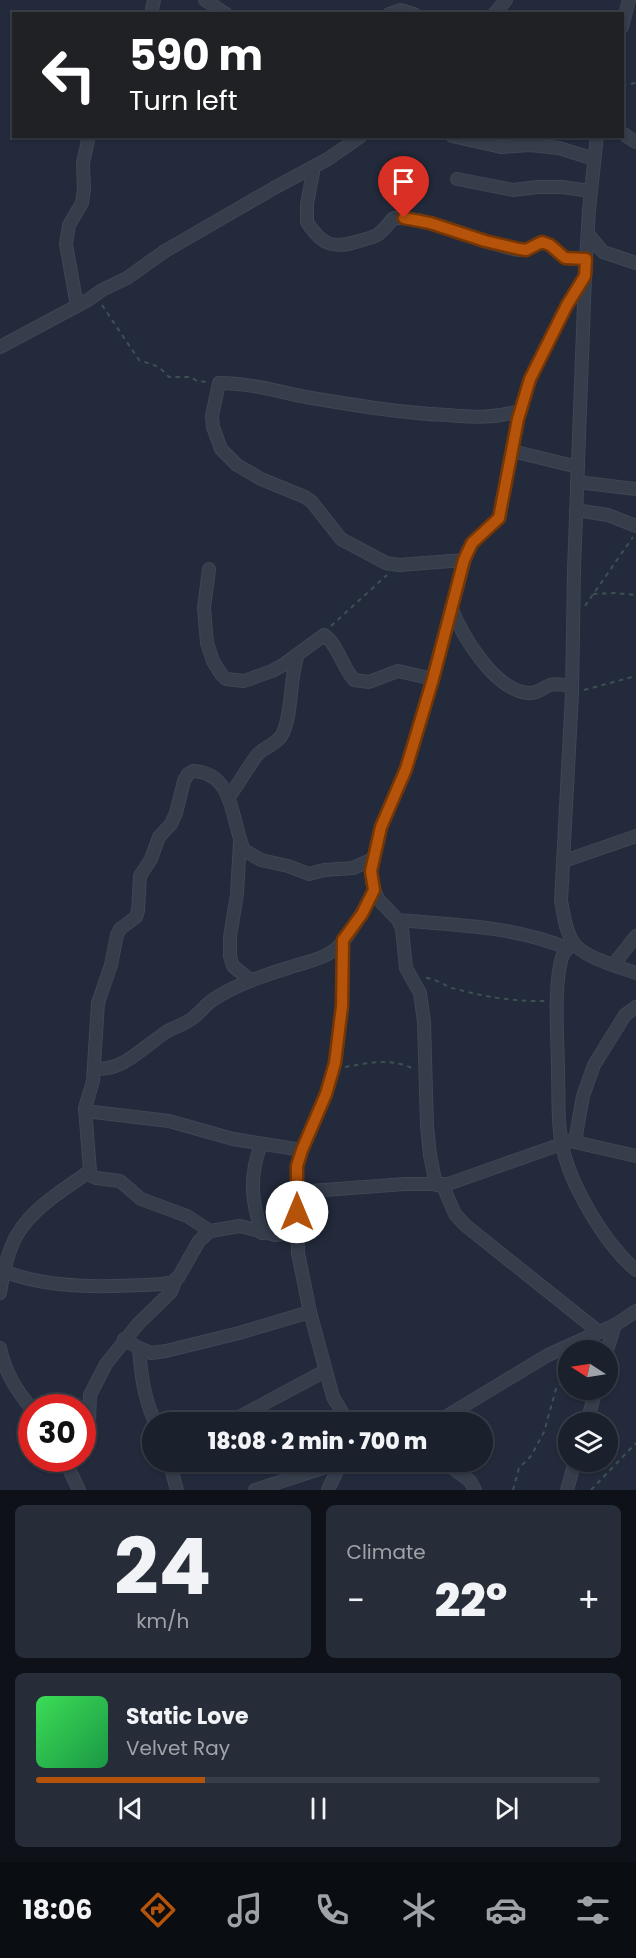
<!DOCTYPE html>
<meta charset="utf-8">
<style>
:root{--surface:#1a202c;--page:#272d38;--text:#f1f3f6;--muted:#9fa3a9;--line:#383e48;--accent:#b45309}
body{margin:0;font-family:Poppins,sans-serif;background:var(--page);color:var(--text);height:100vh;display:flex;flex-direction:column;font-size:22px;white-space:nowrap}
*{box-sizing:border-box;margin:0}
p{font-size:20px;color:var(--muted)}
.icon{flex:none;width:33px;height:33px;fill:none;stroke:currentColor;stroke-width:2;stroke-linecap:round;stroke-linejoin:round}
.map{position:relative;height:1490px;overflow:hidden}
.sheet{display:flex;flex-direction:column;gap:15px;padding:15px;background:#0e1218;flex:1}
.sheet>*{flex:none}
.guide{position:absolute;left:12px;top:12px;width:612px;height:126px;border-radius:0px;box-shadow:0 2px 4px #0004,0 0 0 2px var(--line);background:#202124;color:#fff;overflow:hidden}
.needle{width:39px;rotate:282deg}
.fabs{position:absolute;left:558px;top:1340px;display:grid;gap:12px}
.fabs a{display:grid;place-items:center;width:60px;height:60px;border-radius:50%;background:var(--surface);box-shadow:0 2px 4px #0004,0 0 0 2px var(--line);font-size:30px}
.speed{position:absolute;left:18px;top:1394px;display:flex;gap:12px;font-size:30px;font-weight:700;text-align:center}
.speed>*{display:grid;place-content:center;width:78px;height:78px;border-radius:50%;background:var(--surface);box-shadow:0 2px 4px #0004,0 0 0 2px var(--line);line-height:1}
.speed .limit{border:9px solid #d22;background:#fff;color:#111}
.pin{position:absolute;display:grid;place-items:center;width:51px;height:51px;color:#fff;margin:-62px -26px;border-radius:50% 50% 50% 0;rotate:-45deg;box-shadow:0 0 6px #0007}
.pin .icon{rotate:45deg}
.me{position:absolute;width:66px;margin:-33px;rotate:0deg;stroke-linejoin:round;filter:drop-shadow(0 0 4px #0008)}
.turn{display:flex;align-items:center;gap:21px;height:126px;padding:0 18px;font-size:27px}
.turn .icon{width:78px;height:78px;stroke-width:2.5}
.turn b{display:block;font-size:42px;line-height:51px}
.big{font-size:45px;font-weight:800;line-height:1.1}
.sheet .widget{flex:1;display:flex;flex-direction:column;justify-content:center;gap:9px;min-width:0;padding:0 21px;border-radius:9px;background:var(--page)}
.sheet .dial{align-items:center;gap:0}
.dial b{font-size:78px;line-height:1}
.song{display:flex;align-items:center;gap:18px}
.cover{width:72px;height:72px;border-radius:9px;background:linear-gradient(135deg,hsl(130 70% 55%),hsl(140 70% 35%))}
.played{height:6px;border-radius:3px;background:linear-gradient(90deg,var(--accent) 30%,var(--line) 30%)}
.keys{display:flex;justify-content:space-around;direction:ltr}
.heat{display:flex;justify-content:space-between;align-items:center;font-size:33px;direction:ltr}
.sheet .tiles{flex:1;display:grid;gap:15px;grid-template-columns:1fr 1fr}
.widget:last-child{grid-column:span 2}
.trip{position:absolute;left:142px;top:1412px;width:351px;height:60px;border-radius:30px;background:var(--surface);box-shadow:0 2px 4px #0004,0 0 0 2px var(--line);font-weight:800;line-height:60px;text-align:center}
.menu{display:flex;height:96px;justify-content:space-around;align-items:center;background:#0a0d12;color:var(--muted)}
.menu .icon{width:42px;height:42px}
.menu .on{color:var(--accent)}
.menu b{font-size:27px;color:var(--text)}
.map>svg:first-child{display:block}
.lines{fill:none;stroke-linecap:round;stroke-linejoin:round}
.street-casing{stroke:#3f4654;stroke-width:14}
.path{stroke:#3d5054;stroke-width:2;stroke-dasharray:4.5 4.5;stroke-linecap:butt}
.street{stroke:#363d4b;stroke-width:12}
.route-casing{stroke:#753606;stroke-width:15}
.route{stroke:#b45309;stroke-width:10}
</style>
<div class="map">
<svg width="636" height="1490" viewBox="0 0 636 1490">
<rect width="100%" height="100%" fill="#222a3b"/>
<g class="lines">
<defs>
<g id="street">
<path d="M205,0L226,14"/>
<path d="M151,14L154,0"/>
<path d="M389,14L400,10L414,14"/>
<path d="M494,14L506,0"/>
<path d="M622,27L629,0"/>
<path d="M622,133L636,142"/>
<path d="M452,136L501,147L530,145L559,148L594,159"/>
<path d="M597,136L589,210L585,276L574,570L572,694L561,901C564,915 565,930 573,942C582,957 619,967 636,973"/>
<path d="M314,167L307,204V222C322,246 334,249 359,241C365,239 372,238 377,235C384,231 388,223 394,218C430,217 464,236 498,245C506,247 517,251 525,250C532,249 536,243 542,242L550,245L565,258L586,259"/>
<path d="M457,179L513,190L538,187H562L591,191"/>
<path d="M588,234L603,252L636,263"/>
<path d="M77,306L66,244L69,225L82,203L84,189L83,163L89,136"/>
<path d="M0,347L88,300L102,290L127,278L165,251L274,188L328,159L361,136"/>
<path d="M512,451L578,467"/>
<path d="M577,482L636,489"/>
<path d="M576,510L608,515L636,526"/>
<path d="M464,560L399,565L386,563L341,539L312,502L305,497L261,479L237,465L221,449L213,427L212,416L219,383C249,383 276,391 306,397C353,405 400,413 448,415C474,417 496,419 521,410"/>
<path d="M209,569L204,608L207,643L213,661L221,674L226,679L244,681L272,671L283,665L324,635C337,643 343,668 354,680L369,682L398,671L433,679"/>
<path d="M451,607C462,636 495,691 529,693C537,694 542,688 550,685C557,683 565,685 572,687"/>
<path d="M229,797C238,785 249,765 258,754C266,746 278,744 283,733C293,710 289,680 298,654"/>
<path d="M240,842L237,894L230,937V956L233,966L251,981"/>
<path d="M564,861L636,836"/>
<path d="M398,920C455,925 514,926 567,948"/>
<path d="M343,940L342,1006L335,1063L326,1094L302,1150L297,1166V1192L298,1253L310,1312L333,1397L348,1422"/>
<path d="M574,944C568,948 564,951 562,957C553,988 558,1039 558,1072C559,1096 557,1122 562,1145C570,1185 605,1244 636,1270"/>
<path d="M613,965L636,936"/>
<path d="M94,1068C120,1074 146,1045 166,1032C175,1027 186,1024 194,1017C201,1012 206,1004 214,999C237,984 265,975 291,967C305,962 321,960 333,951C350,939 364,908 374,890"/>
<path d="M85,1111L169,1121L233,1139L302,1150"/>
<path d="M575,1141L583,1096L594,1065L625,1015L636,1007"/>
<path d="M261,1144C249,1178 251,1199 262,1233"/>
<path d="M442,1184L455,1214L465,1225L599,1332"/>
<path d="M436,1185L430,1155L427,1126L424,1022L420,993L406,968L402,929L398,920L378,899L373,886L371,871L381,827L406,769L421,720L467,552L472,543L499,518L518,419L530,379L567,305L585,276"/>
<path d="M297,1192L405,1184H448L570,1141L636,1156"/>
<path d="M210,1231L187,1216L141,1199L120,1181L96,1178L92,1176L90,1171L85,1108L93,1081L98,1003L111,965L117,935L120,929L136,917L138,911L140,876L151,859L159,837L171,824L176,813L184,781L188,774L193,771C235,773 231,821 244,850L261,860L288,866L309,874L324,870L353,868L373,859"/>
<path d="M4,1271C50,1290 112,1287 162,1284L172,1282L178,1278L199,1241L210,1231L240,1226L275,1235L297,1232"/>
<path d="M0,1293C3,1274 7,1252 17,1235C33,1207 65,1189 90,1171"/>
<path d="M124,1339L139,1348L151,1353L166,1351L239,1333L310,1312"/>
<path d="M0,1348C5,1372 16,1390 32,1409"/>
<path d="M139,1348C141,1375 144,1398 155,1422"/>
<path d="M607,1350L615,1325"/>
<path d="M230,1422L325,1371"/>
<path d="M437,1422L548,1355L615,1325L636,1311"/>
<path d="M587,1422L596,1389"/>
<path d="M82,1435L89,1423L90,1395L106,1364L138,1324L171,1292L176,1279"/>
<path d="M70,1458L69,1469L79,1490"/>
<path d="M169,1461L177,1490"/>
<path d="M443,1461L470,1481L475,1490"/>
<path d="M255,1490L344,1461"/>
<path d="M328,1490L341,1462"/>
<path d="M567,1490L575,1461"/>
</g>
</defs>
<!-- street casing -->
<use href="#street" class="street-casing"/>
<!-- path -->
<g class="path">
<path d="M622,85L636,83"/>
<path d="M102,305L139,360L159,367L169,377H191L197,381L207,382"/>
<path d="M593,594L615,593L636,595"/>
<path d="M585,606L633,537"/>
<path d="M331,626L387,575"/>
<path d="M584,690L636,676"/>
<path d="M426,978C437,979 446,987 456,989C485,997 516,1002 546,1001"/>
<path d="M345,1067C369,1063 393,1057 415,1070"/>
<path d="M513,1490L519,1468L531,1456L544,1432L556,1389L568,1375"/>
<path d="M591,1490L636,1443"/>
</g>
<!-- street -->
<use href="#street" class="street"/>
</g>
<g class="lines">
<defs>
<path id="route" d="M297,1212V1166L302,1150L326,1094L335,1063L342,1006L343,940L362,914L374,890L371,871L381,827L406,769L433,679L464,560L472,543L499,518L518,419L530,379L567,305L585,276L586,259L565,258L550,245L542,242L526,250L519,249L485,241L430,223L404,218"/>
</defs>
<!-- route casing -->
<use href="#route" class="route-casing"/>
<!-- route -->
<use href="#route" class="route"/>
</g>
</svg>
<div class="fabs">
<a><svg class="needle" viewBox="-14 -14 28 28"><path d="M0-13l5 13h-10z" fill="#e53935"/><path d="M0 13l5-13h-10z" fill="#9fa3a9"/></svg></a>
<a><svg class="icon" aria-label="layers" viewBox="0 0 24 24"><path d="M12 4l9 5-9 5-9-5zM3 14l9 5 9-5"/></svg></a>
</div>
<div class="speed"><div class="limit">30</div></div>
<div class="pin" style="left:404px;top:218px;background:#d93025"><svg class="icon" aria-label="arrive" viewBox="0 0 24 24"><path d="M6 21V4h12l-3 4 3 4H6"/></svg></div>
<svg class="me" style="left:297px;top:1212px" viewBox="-20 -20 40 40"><circle r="19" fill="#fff"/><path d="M0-13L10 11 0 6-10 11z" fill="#b45309"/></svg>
<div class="trip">18:08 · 2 min · 700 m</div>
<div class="guide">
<div class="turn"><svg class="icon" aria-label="left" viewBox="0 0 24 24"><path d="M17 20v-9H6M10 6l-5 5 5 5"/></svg><div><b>590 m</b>Turn left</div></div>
</div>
</div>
<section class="sheet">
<div class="tiles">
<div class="widget dial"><b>24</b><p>km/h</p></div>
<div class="widget"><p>Climate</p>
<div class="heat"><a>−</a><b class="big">22°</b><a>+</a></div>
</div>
<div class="widget">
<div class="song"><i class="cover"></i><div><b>Static Love</b><p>Velvet Ray</p></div></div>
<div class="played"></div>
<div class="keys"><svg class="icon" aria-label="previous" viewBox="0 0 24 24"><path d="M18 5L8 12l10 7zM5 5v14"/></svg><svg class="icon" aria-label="pause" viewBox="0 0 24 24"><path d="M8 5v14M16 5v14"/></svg><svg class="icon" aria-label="next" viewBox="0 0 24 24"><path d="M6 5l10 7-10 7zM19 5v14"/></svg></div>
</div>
</div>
</section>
<nav class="menu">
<b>18:06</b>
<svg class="icon on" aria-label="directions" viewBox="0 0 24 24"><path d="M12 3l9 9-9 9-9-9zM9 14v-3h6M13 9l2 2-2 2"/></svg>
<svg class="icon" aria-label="music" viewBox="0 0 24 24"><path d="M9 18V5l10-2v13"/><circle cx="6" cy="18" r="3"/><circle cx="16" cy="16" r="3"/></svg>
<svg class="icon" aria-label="phone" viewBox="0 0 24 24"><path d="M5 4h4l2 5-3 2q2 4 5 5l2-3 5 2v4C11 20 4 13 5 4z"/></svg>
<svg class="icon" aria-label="climate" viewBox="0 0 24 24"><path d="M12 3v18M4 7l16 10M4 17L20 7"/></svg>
<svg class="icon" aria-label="car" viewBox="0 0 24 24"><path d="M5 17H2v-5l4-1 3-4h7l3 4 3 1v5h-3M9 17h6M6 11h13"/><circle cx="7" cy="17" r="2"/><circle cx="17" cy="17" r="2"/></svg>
<svg class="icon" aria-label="filters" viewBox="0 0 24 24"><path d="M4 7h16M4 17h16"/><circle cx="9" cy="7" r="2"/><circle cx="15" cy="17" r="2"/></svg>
</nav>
